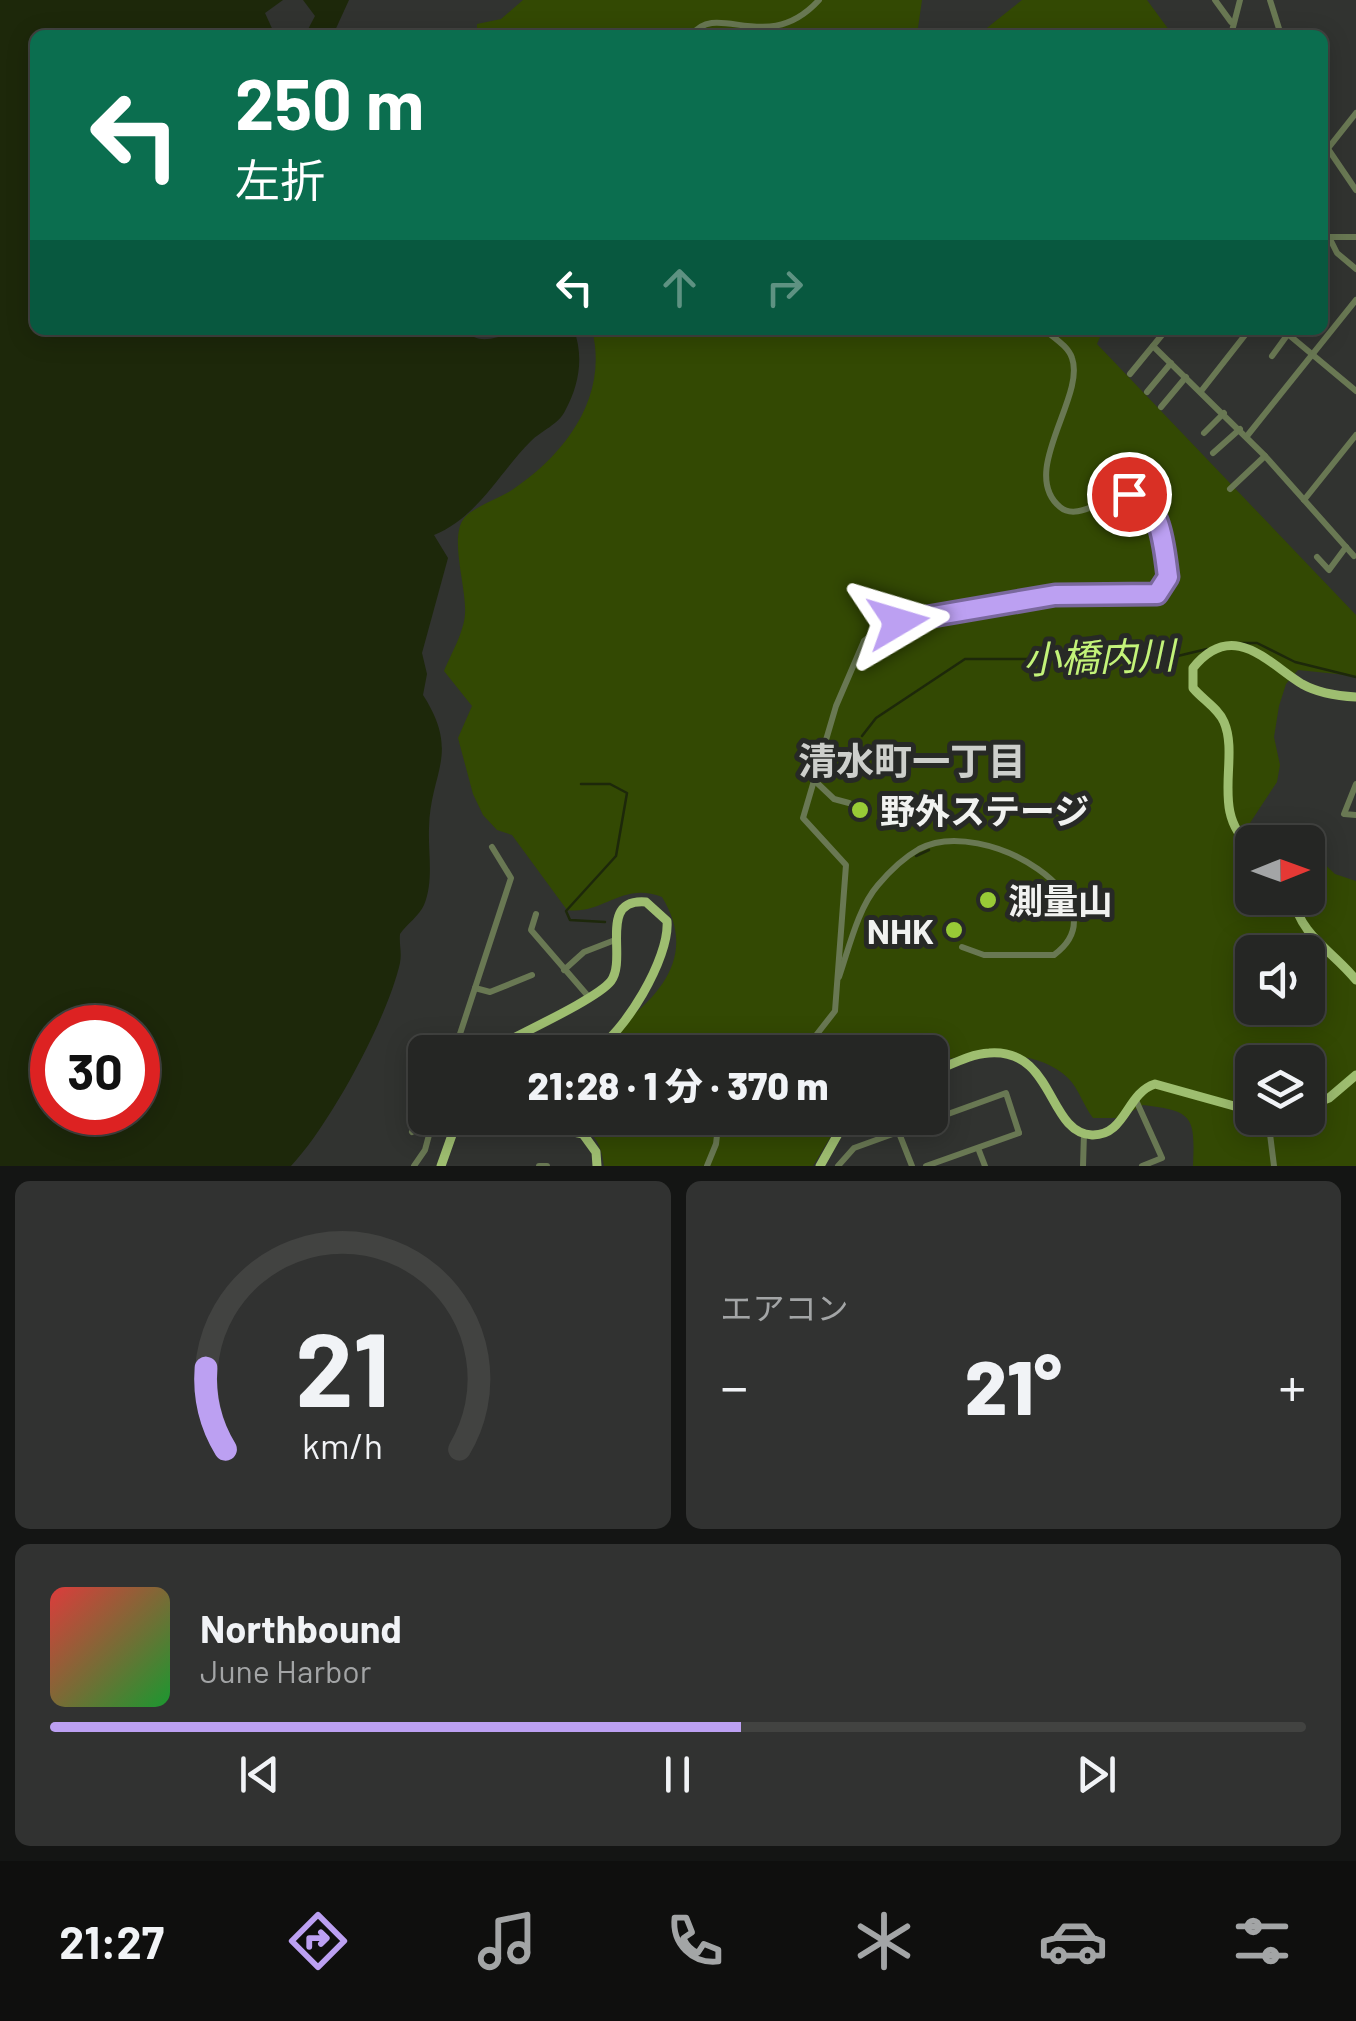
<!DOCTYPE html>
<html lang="ja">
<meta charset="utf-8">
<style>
:root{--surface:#252624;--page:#313231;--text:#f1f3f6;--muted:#a3a5a6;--line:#424341;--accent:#bca0f2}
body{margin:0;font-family:Barlow,"Noto Sans JP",sans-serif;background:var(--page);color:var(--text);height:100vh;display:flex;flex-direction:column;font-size:38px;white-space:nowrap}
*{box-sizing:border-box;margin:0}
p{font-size:32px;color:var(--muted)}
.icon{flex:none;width:55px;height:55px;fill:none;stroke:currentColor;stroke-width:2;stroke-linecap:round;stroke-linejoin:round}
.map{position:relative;height:1166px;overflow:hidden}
.panel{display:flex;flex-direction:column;gap:15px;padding:15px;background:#141514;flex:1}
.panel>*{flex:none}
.guide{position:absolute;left:30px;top:30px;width:1298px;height:305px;border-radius:15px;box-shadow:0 5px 25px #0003,0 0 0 2px var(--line);background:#0b6e4f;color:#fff;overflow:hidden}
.needle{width:65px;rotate:89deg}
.tools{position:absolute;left:1235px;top:825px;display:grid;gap:20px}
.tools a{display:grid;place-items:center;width:90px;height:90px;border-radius:15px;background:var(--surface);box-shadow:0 5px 25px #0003,0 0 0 2px var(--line);font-size:50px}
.speed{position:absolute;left:30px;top:1005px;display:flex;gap:20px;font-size:50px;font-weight:700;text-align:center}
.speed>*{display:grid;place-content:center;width:130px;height:130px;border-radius:50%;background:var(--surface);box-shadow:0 5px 25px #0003,0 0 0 2px var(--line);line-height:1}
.speed .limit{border:15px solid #d22;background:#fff;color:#111}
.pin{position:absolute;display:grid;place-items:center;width:85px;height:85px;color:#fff;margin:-42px;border:5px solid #fff;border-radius:50%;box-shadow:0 2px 10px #0007}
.me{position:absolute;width:110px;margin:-55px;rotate:83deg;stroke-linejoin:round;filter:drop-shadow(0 0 8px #0008)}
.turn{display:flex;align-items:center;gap:35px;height:210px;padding:0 40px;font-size:45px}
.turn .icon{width:130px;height:130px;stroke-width:2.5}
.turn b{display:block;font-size:70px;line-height:85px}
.lanes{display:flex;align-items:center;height:95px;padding:0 40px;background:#0003;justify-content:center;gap:50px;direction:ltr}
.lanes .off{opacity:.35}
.big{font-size:75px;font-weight:800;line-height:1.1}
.panel .widget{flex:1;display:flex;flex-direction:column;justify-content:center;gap:15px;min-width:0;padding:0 35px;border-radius:15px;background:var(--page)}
.panel .dial{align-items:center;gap:0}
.dial svg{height:260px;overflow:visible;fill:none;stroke:var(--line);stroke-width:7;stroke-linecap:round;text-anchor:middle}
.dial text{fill:var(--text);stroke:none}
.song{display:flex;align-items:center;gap:30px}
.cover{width:120px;height:120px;border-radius:15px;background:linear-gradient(135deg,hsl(0 70% 55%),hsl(130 70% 35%))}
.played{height:10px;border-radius:5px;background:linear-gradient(90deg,var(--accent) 55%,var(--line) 55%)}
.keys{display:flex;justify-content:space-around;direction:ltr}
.heat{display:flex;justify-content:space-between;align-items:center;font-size:55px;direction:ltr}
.panel .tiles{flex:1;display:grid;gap:15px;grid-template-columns:1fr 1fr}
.widget:last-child{grid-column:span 2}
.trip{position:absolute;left:408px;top:1035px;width:540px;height:100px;border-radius:15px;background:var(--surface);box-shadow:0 5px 25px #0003,0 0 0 2px var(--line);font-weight:800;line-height:100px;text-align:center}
.tabs{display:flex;height:160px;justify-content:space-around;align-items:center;background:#0f0f0e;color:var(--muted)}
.tabs .icon{width:70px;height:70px}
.tabs .on{color:var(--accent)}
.tabs b{font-size:45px;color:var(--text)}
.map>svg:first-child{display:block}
.green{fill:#334903;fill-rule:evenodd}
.water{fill:#1d280a;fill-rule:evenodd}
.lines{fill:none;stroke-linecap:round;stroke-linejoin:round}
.stream{stroke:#1d280a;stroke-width:2.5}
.minor{stroke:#697853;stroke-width:6}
.major{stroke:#9ebe70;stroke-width:9}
.route-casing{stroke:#7a689d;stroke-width:25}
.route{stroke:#bca0f2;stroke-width:18}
.poi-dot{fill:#98cb36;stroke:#272926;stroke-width:4}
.labels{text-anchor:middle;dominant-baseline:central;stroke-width:10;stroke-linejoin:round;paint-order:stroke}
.poi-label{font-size:35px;font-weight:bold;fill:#f1f2f0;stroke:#272926;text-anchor:start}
.water-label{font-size:38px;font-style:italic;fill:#c3f379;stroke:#272926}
.neighbourhood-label{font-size:38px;font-weight:bold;fill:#cdcfcb;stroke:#272926}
</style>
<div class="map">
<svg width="1356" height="1166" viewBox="0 0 1356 1166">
<rect width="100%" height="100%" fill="#313330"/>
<!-- green -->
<g class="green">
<path d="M523,0H922L917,35H477V24L501,19Z"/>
<path d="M1022,0H1147L1172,34L978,35Z"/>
<path d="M592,330H1103L1097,344L1356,615V676L1298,670L1286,684L1279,706L1274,737L1280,765L1277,782L1248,826L1303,842H1252V898H1308V848L1335,874L1356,881V1166H1193C1195,1117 1194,1111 1143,1105L1120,1118H1093C1083,1105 1079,1089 1068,1078C1031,1044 975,1056 930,1061V1052H584C639,1013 706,969 662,897C622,881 603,915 567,910L512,835L497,830L483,815L473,794L458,738L472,706L444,671C451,654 464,632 465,614C467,587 448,536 465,517C476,506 499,498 512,490C566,454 609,396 592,330ZM1252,952H1308V1008H1252ZM1252,1062H1308V1118H1252Z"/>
<path d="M560,1118H842L813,1166H604C600,1134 589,1129 560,1118Z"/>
</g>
<!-- water -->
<g class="water">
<path d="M0,0H283L265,13L275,35H35V330H464C480,347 499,336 516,331C531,325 557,330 574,330C584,357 579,386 565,411C559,424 541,431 531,441C498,474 478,517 434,535L448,558L422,653L427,674L423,695C461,754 430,772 429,828C428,854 434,880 424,905C419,916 407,924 400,934C399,945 402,952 400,963C387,1020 329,1126 291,1166H0ZM52,1028H138V1112H52Z"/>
<path d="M303,0H349L333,35H305L315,16Z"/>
</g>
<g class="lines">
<!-- stream -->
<g class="stream">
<path d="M1239,643H1257L1295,662L1356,677"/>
<path d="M862,736L876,718L965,659H1165L1207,649"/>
<path d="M581,784H610L627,793L616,856L566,911L570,920L605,922"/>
<path d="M916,856L929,850"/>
</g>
<!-- minor -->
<g class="minor">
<path d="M1215,0L1231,22"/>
<path d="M1270,0L1281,35"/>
<path d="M692,35C717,0 767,57 819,0"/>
<path d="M1231,35L1240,0"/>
<path d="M1322,140L1356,190"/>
<path d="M1322,156L1356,113"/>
<path d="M1322,237H1356"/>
<path d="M1329,237L1337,253L1356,269"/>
<path d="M1283,330L1356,391"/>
<path d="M1153,346L1265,456L1354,556"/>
<path d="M1272,356L1288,334"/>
<path d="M1130,374L1166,330"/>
<path d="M1202,390L1249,330"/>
<path d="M1147,392L1171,363"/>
<path d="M1161,407L1186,377"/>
<path d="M1204,433L1224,413"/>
<path d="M1247,436L1356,300"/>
<path d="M1213,453L1240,429"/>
<path d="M1230,489L1265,456"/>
<path d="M1304,500L1356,435"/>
<path d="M1317,557L1329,570L1346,547"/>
<path d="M814,780L834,799L849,803"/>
<path d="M1356,784L1344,814L1356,815"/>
<path d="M536,914L531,930L588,996"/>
<path d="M564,970L584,952L615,940"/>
<path d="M839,977C849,948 858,908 878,885C889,872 905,857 919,849C984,814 1126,902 1054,955H984L962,947"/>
<path d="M475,988L490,992L532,975"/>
<path d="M486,1052L458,1040L511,878L492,847"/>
<path d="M803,1052L835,1011L846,865L803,818L836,706L864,641L877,631L897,622L1055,595L1148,597L1157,594L1168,577L1147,502C1118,480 1082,526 1060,507C1018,472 1086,397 1072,358C1068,346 1054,338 1045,330"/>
<path d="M1135,1098L1162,1158L1142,1166"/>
<path d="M1268,1118L1274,1166"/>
<path d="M412,1132L433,1119"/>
<path d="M899,1133L912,1166"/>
<path d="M978,1148L985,1166"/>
<path d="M414,1166L425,1150L433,1120L455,1123"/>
<path d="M539,1166H547"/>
<path d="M707,1166L716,1144L719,1118"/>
<path d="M838,1166L854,1148L1006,1093L1019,1133"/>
<path d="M926,1166L1019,1133"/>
<path d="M1083,1166L1084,1133"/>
</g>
<!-- major -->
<g class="major">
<path d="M1252,847C1209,814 1240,759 1224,722C1218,708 1203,700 1193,688V668C1233,618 1269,664 1302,684C1318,693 1338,696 1356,697"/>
<path d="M1294,898C1299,935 1333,951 1356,980"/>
<path d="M498,1052L504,1043C526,1031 598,998 611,981C628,958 597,898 646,902L667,921C670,958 624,1034 593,1052"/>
<path d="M930,1073C949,1066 969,1054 989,1053C1055,1048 1047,1133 1092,1135C1126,1136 1126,1093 1155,1084L1252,1111"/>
<path d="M1308,1106L1329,1098L1356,1075"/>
<path d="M530,1118L541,1125L583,1134L596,1152L597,1166"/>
<path d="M441,1166L458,1118"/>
<path d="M820,1166L847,1118"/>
</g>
</g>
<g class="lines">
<defs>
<path id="route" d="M898,622L1055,595L1157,594L1168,577C1164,549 1162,500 1129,494"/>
</defs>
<!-- route casing -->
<use href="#route" class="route-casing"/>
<!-- route -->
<use href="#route" class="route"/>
</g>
<!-- markers -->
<g class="poi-dot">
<circle cx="860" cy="810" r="10"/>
<circle cx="988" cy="900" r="10"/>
<circle cx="954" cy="930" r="10"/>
</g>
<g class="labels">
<!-- poi labels -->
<g class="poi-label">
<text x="880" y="810">野外ステージ</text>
<text x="1008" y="900">測量山</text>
<text x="934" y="930" text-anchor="end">NHK</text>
</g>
<!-- water labels -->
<g class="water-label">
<text transform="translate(1099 656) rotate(-2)">小橋内川</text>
</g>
<!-- neighbourhood labels -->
<g class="neighbourhood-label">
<text x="912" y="760">清水町一丁目</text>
</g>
</g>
</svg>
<div class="tools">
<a><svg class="needle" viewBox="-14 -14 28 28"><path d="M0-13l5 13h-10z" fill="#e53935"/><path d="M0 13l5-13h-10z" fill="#a3a5a6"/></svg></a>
<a><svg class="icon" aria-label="sound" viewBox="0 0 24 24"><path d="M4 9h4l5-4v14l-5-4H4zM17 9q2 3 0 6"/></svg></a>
<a><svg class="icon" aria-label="layers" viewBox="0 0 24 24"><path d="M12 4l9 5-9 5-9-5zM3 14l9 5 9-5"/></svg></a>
</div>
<div class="speed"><div class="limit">30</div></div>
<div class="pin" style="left:1129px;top:494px;background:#d93025"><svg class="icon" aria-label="arrive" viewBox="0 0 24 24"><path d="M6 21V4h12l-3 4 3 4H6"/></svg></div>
<svg class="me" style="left:898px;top:622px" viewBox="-20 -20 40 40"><path d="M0-17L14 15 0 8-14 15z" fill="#bca0f2" stroke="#fff" stroke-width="4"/></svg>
<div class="trip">21:28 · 1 分 · 370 m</div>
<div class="guide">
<div class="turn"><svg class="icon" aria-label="left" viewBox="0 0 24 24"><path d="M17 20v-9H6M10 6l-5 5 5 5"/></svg><div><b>250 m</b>左折</div></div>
<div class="lanes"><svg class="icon" aria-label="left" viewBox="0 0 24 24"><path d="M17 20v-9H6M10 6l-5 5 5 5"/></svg><svg class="icon off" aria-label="ahead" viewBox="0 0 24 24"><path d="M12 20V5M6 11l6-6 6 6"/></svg><svg class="icon off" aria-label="right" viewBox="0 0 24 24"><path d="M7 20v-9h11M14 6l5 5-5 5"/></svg></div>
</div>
</div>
<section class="panel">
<div class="tiles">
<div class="widget dial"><svg viewBox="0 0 100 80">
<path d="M14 69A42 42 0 1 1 86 69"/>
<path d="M14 69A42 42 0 0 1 8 44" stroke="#bca0f2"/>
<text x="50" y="56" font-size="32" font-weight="700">21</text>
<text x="50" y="72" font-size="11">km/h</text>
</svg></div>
<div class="widget"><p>エアコン</p>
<div class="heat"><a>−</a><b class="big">21°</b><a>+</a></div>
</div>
<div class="widget">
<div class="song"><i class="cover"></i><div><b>Northbound</b><p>June Harbor</p></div></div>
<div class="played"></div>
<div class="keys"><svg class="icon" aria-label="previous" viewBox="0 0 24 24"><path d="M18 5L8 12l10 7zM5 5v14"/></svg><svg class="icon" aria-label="pause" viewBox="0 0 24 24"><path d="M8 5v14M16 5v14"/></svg><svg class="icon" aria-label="next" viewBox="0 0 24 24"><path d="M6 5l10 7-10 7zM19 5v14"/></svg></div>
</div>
</div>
</section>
<nav class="tabs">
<b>21:27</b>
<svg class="icon on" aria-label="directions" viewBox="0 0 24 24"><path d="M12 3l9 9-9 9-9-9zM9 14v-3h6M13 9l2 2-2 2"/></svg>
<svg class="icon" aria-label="music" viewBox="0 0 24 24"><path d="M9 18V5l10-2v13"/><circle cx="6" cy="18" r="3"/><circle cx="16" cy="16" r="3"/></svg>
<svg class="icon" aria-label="phone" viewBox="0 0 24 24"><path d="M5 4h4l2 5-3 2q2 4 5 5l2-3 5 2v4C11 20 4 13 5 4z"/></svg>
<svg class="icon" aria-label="climate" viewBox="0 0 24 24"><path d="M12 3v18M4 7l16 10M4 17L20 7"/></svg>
<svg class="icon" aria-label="car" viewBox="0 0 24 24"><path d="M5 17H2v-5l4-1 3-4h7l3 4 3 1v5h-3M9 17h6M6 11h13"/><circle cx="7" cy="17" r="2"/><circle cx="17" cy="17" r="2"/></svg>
<svg class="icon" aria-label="filters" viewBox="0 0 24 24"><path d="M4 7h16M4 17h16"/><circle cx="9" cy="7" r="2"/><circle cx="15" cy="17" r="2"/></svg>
</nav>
